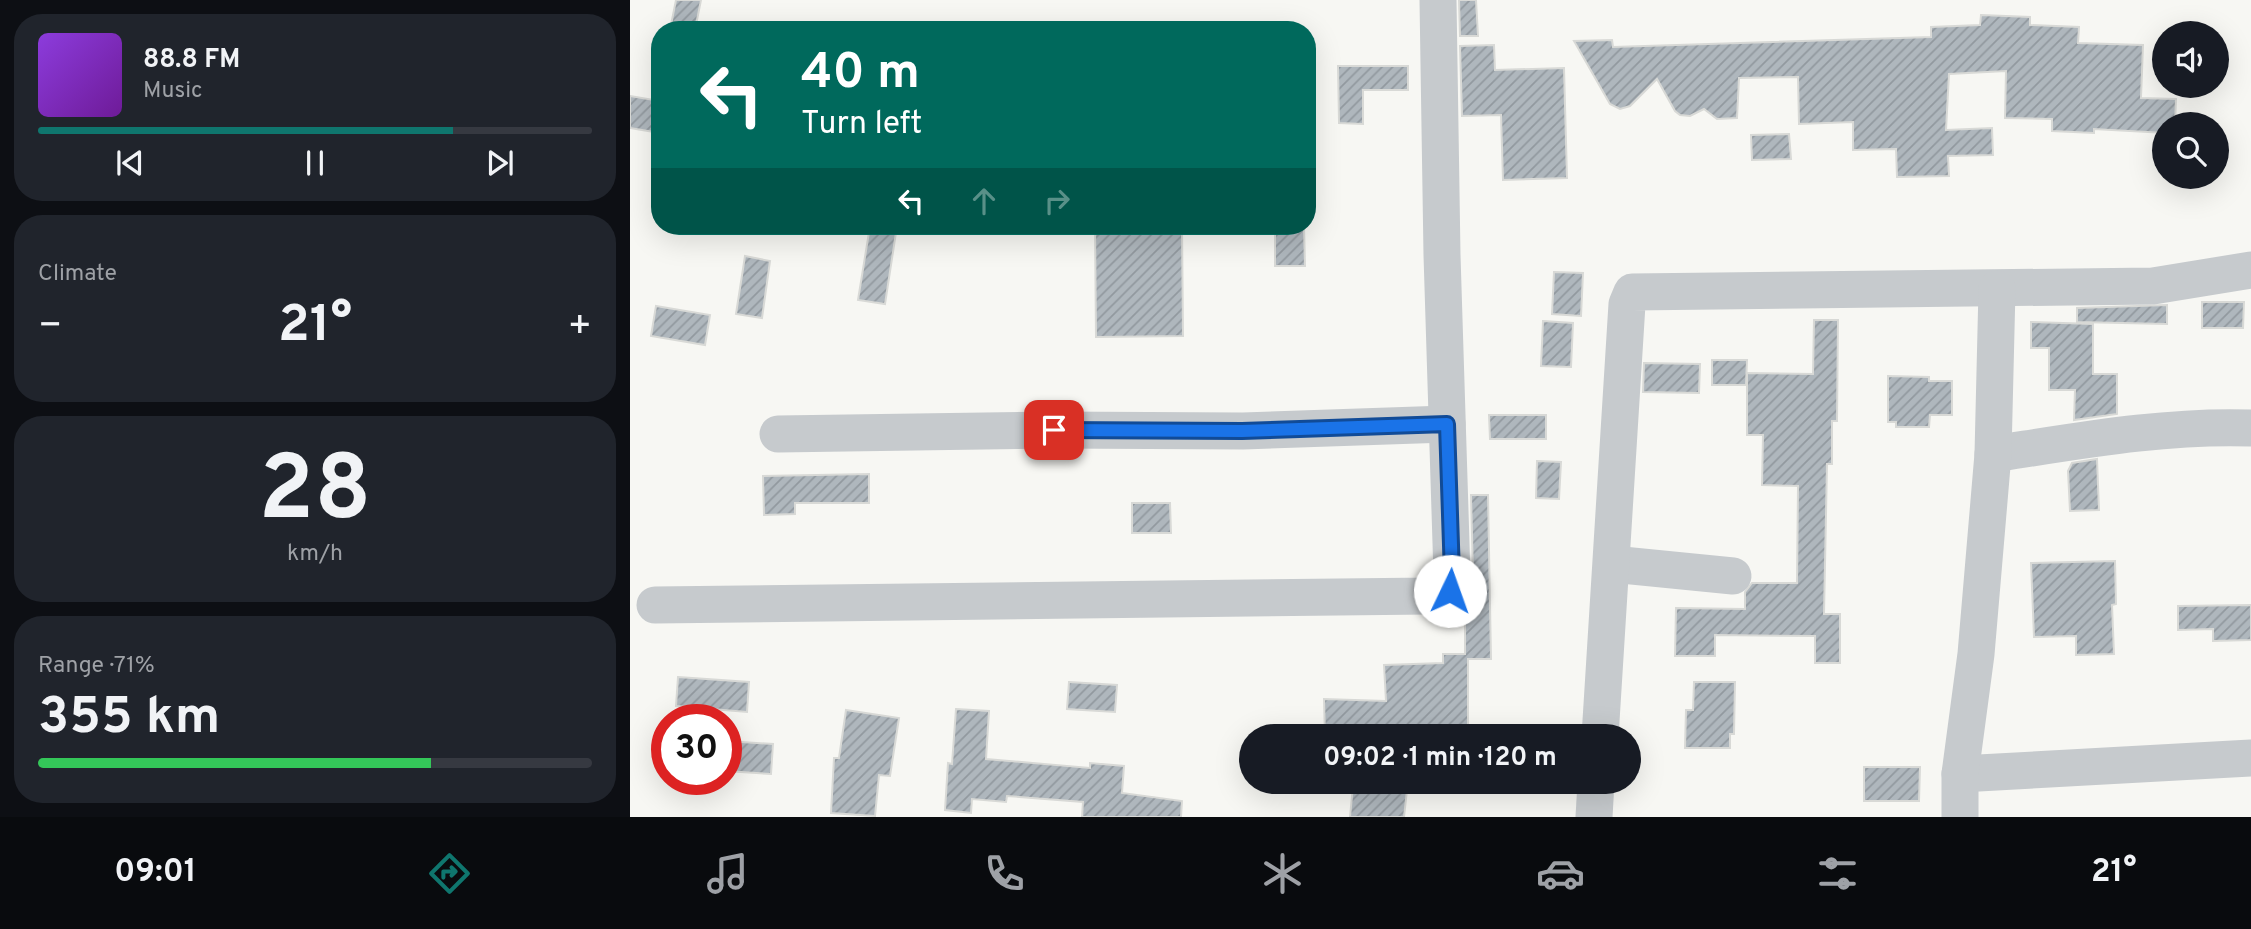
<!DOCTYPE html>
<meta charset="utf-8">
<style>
:root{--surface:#171b24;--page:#20242c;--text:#f1f3f6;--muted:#9ea1a6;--line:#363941;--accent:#0f766e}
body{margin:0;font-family:Overpass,sans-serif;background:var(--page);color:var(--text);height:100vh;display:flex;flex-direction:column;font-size:26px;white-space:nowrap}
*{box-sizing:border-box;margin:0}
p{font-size:23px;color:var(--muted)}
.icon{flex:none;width:38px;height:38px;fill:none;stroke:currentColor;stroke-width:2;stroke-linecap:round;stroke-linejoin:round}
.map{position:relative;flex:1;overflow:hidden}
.side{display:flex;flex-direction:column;gap:14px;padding:14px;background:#0d0f14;width:630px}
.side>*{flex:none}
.banner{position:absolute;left:21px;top:21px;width:665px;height:214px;border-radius:28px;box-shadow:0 7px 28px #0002;background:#00695c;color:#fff;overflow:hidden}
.fabs{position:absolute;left:1522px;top:21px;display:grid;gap:14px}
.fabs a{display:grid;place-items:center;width:77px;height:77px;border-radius:50%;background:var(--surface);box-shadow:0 7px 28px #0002;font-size:35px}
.speed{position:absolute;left:21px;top:704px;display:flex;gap:14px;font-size:35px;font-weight:700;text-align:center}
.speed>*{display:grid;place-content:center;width:91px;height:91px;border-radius:50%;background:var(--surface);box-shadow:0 7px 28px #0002;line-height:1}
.speed .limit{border:10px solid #d22;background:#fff;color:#111}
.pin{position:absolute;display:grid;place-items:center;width:60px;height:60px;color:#fff;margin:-30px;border-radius:14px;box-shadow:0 4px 10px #0006}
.me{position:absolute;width:77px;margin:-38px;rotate:3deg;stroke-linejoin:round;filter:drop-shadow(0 0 5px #0008)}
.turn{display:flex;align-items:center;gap:24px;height:147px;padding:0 35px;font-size:32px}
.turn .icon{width:91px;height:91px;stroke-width:2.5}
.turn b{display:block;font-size:49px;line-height:60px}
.lanes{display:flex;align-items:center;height:66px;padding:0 35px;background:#0003;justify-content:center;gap:35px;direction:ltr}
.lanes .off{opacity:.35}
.big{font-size:52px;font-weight:700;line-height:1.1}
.side .tile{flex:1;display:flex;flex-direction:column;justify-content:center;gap:10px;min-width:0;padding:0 24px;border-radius:28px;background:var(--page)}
.side .dial{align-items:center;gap:0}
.dial b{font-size:91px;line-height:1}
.song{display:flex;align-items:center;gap:21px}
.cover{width:84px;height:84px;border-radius:10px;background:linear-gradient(135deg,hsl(270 70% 55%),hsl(280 70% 35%))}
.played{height:7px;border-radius:4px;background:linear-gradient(90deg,var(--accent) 75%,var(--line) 75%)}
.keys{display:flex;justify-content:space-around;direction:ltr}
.heat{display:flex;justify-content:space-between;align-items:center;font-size:38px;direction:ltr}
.charge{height:10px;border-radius:5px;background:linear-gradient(90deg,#34c759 71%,var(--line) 0)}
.trip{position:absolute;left:609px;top:724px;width:402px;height:70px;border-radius:35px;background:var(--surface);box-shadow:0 7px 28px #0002;font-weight:700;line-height:70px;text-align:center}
.dock{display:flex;height:112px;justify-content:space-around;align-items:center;background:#090b0e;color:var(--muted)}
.dock .icon{width:49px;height:49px}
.dock .active{color:var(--accent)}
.dock b{font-size:32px;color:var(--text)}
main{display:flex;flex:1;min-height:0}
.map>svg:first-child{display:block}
.building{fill:url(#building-hatch);stroke:#d8d9d6;stroke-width:2}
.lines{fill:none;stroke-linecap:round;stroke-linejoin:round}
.minor{stroke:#c6cacd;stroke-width:37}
.route-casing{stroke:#114b97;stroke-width:18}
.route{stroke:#1a73e8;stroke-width:12}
</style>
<main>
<section class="side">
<div class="tile">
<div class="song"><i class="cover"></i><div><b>88.8 FM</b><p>Music</p></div></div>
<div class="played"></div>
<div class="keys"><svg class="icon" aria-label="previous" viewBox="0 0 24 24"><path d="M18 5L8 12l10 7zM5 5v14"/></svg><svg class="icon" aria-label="pause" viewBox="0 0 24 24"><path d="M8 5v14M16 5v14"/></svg><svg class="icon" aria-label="next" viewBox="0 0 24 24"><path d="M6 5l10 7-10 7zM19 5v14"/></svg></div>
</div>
<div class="tile"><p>Climate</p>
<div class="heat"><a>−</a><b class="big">21°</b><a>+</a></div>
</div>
<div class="tile dial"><b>28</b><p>km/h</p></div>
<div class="tile"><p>Range · 71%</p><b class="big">355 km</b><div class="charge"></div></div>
</section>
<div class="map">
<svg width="1621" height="817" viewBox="0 0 1621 817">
<defs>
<pattern id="building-hatch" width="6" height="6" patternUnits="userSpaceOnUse" patternTransform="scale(1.75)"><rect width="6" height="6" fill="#afb7bd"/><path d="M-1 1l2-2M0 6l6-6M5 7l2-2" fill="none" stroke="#92999f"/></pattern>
</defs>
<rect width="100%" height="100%" fill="#f7f7f3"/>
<!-- building -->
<g class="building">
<path d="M46,0H71L65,30H40Z"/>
<path d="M829,0H846L848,36H830Z"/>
<path d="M1351,15L1400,17V25L1449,27L1448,43L1513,45L1511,98L1546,99L1545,124H1535V133L1464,129V133L1422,131V119L1375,118L1376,71L1319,74L1316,130L1362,128L1363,155L1318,156L1319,176L1267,177L1266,149L1223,150V122L1169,124L1168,77L1109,78L1107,118L1087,119L1074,109L1060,116L1050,115L1045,111L1027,79L1000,106L990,109L980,104L944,41L982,40L983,47L1301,37V27L1350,25Z"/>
<path d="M864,45L865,70L934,68L937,178L873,180L871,115L832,116L830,46Z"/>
<path d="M708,66H778V90H733V124L709,123Z"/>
<path d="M0,96L30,101V133L0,128Z"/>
<path d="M1159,134L1161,159L1122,160L1121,135Z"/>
<path d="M240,226H267L255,304L228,300Z"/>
<path d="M465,226H552L553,336L466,337Z"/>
<path d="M645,226H674L675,266H645Z"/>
<path d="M115,256L140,261L132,318L106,314Z"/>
<path d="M924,272L953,273L951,316L922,314Z"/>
<path d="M1572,302H1614L1613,328H1572Z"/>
<path d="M1537,305V324L1447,322V308Z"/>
<path d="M26,306L80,315L75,345L21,336Z"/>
<path d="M1184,320H1208L1207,421H1202V464H1197L1194,614H1210V663H1185V636L1085,635V656H1045L1046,608L1115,609V592L1122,583H1167L1168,486L1132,485L1133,435H1117V373L1183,374Z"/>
<path d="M913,321L943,323L941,367L911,366Z"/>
<path d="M1401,322L1463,324V374H1487V414L1444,420L1445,390H1419V348H1401Z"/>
<path d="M1082,360H1117L1116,385H1082Z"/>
<path d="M1014,363L1070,364L1069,393L1013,392Z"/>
<path d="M1258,376L1299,377V381H1322V415H1300L1299,427H1266V422H1258Z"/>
<path d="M859,415H916V439H860Z"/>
<path d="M1467,459L1469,510L1440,511L1438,471L1442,463Z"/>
<path d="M907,461L931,462L929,499L906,498Z"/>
<path d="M239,474V503H165V514L134,515L133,476Z"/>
<path d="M841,495H858L861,659H838V737H695L694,699L756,701L754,665L813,663V654H835V605L841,594L843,575Z"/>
<path d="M502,503H540L541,533H502Z"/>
<path d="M1485,561L1486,604L1482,605L1484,654L1446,655V636L1404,637L1401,563Z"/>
<path d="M1621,605V640L1583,641V629L1548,630V606Z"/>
<path d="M48,677L119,682L117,712L46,706Z"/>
<path d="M439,682L487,685L485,712L437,709Z"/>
<path d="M1064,682H1105L1104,734H1100V748H1055L1056,710H1063Z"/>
<path d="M326,709L359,711L356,759L460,768V763L494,766L492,793L552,801L551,817H452L453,802L377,796L376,802L342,799L341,813L315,810L318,763L322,764Z"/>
<path d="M216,710L269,718L260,776L249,775L245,816L201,813L204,758H209Z"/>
<path d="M96,741L143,744L141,774L96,771Z"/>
<path d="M1234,767H1290L1289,801H1234Z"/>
<path d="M723,786L777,790L774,817H720Z"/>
</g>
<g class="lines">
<!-- minor -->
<g class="minor">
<path d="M148,434L424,430L613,431L817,424"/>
<path d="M1363,454C1448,441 1535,425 1621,428"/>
<path d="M982,564L1103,576"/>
<path d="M25,605L799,596L820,591L822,575L812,255L808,0"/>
<path d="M970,737L997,304L1002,292L1523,286L1621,270"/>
<path d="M1330,774L1621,758"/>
<path d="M964,817L966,782"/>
<path d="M1330,817V774L1346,654L1363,454L1367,289"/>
</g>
</g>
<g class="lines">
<defs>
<path id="route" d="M424,430L612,431L817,424L822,575L820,591"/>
</defs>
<!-- route casing -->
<use href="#route" class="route-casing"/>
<!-- route -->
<use href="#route" class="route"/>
</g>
</svg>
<div class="fabs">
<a><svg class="icon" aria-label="sound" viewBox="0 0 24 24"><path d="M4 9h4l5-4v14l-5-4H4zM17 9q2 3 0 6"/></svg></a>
<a><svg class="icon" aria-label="search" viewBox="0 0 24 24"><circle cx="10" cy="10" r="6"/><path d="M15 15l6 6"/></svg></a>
</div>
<div class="speed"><div class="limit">30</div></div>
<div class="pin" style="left:424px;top:430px;background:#d93025"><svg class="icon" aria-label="arrive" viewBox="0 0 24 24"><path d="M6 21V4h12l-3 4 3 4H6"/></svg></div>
<svg class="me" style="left:820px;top:591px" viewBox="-20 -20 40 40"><circle r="19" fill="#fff"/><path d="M0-13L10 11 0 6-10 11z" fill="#1a73e8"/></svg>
<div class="trip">09:02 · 1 min · 120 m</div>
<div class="banner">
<div class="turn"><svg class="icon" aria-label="left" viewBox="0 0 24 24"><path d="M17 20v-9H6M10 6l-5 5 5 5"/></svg><div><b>40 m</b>Turn left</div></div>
<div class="lanes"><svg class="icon" aria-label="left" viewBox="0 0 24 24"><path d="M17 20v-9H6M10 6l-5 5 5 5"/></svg><svg class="icon off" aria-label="ahead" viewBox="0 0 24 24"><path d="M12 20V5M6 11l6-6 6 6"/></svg><svg class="icon off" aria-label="right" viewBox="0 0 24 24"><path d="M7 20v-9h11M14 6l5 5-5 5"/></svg></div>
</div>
</div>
</main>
<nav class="dock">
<b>09:01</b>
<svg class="icon active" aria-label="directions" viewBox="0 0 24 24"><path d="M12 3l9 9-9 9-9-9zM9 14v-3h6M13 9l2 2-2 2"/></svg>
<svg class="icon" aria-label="music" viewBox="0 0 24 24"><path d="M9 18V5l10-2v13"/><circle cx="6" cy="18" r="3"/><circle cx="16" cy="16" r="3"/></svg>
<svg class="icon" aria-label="phone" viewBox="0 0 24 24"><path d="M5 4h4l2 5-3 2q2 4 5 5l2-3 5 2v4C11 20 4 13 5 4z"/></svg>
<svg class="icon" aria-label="climate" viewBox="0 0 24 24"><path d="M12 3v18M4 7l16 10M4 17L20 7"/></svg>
<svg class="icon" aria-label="car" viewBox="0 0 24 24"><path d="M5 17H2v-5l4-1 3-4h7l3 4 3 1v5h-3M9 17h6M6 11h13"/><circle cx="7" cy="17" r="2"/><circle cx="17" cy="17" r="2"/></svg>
<svg class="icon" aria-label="filters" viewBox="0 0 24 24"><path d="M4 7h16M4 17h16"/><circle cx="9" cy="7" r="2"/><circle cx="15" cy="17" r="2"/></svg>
<b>21°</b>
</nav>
